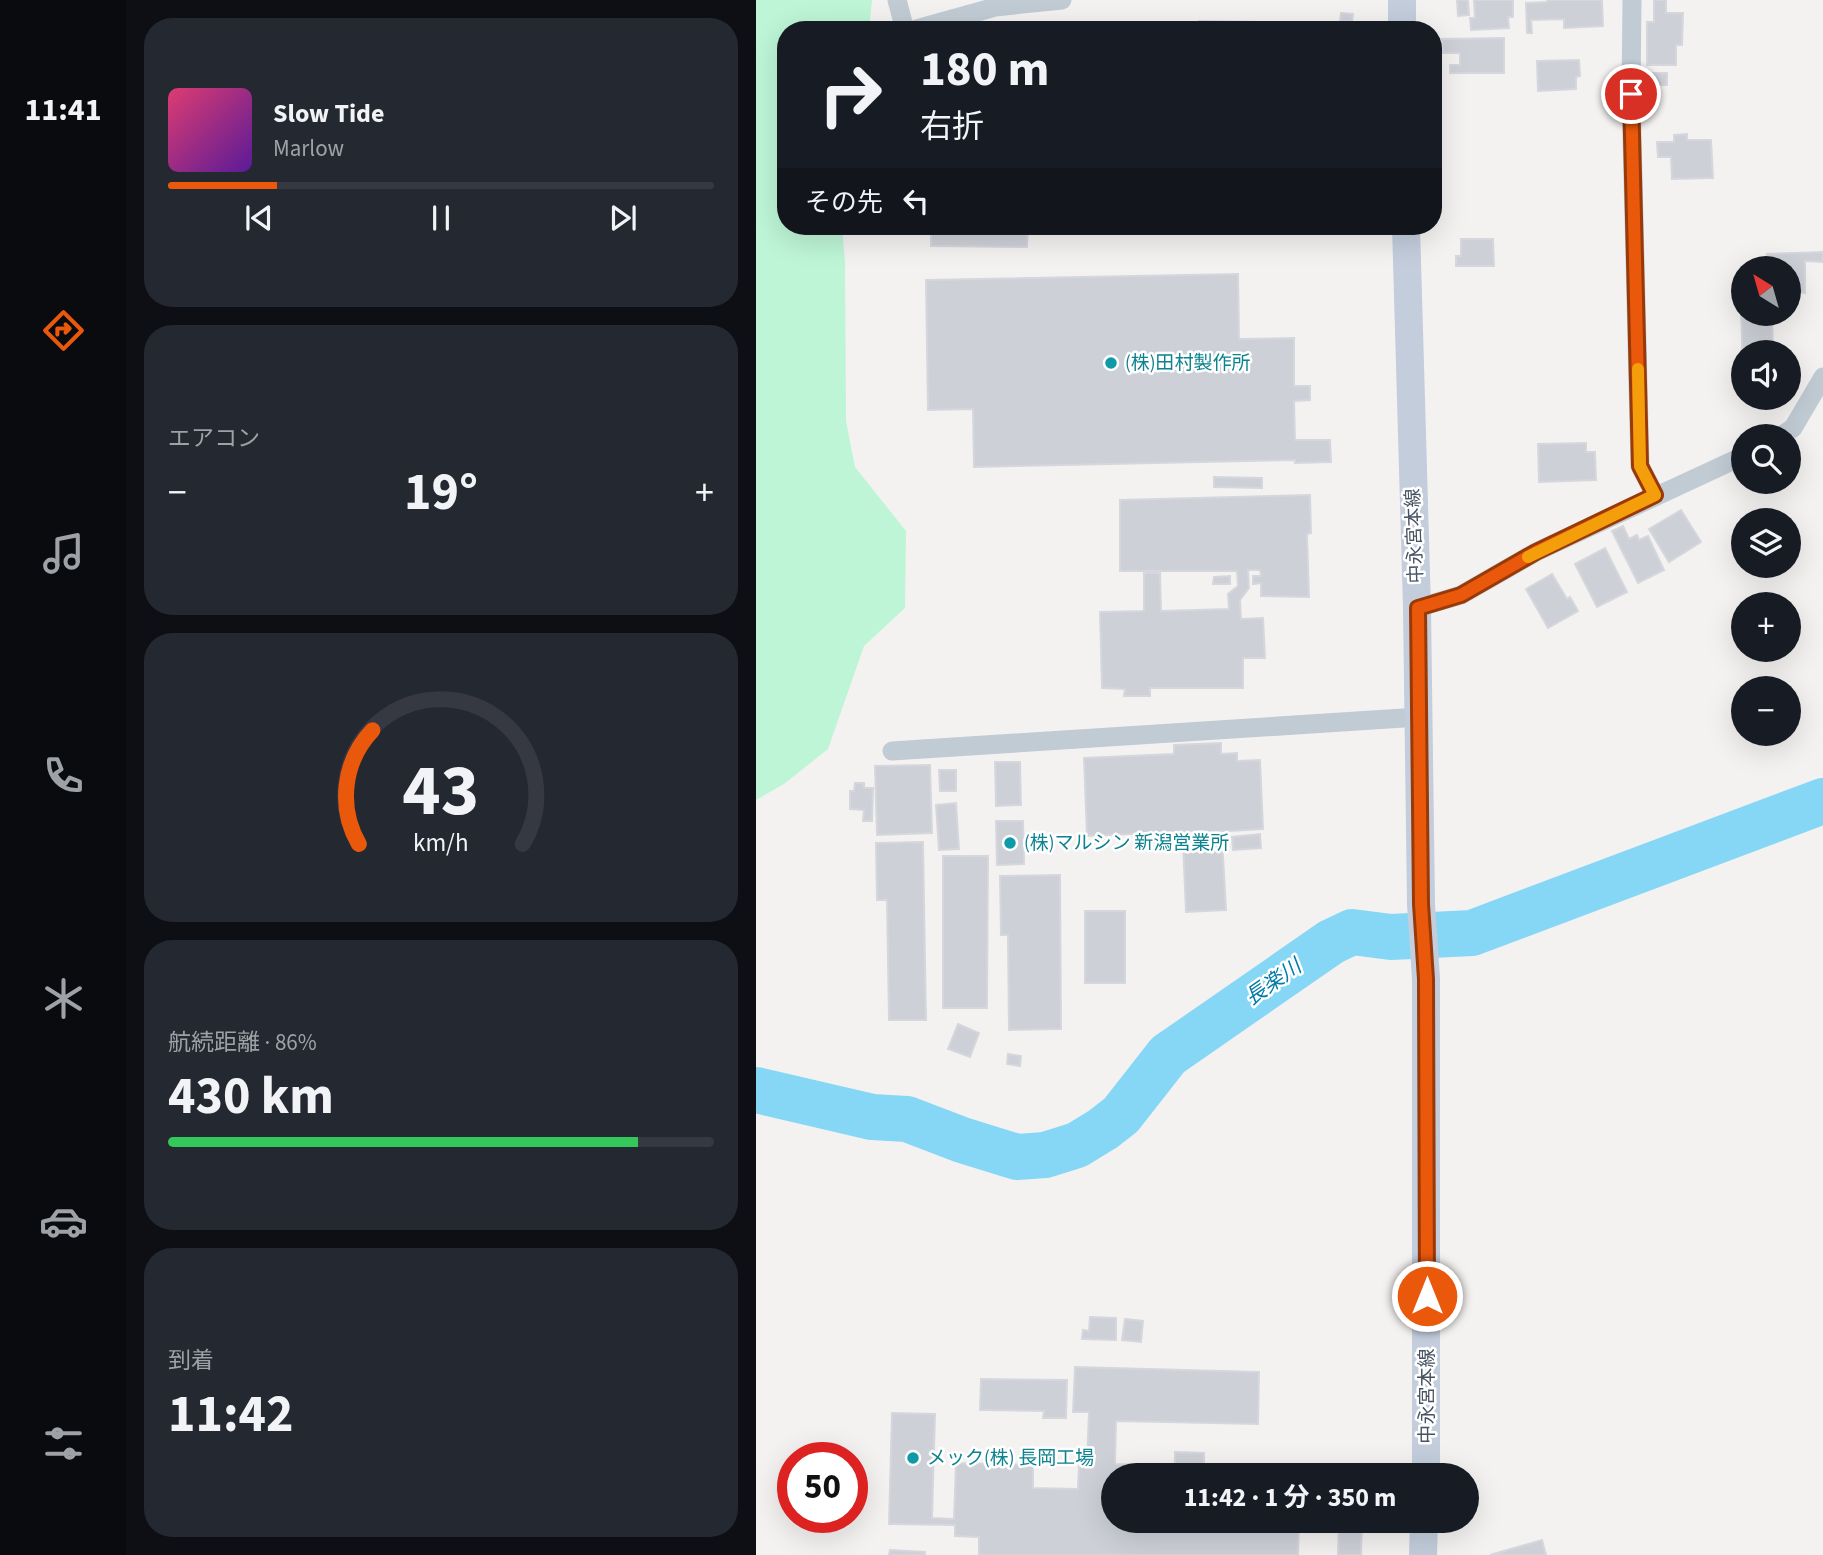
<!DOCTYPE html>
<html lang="ja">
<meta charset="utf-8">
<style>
:root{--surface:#171b24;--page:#242831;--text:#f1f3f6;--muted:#9ea1a6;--line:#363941;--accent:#ea580c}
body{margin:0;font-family:"Source Sans 3","Noto Sans JP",sans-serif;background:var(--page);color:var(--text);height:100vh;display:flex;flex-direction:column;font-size:26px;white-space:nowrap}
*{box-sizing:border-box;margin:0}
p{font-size:23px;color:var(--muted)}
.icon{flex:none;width:38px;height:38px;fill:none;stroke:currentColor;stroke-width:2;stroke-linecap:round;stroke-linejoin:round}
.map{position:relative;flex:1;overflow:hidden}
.details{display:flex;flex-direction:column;gap:18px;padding:18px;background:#0d0f14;width:630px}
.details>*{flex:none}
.guide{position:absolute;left:21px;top:21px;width:665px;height:214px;border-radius:28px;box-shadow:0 7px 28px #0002;background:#171b24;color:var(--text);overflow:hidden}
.needle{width:46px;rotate:323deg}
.controls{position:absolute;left:975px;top:256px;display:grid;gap:14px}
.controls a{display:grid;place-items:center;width:70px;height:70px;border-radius:50%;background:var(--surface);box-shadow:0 7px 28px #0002;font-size:35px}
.speed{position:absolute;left:21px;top:1442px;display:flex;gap:14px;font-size:35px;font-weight:700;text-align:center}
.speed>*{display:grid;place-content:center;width:91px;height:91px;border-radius:50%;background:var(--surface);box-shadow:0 7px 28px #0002;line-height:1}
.speed .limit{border:10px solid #d22;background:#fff;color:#111}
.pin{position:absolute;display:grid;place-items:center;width:60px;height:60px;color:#fff;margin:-30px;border:4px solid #fff;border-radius:50%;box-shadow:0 2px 7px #0007}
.me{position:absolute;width:77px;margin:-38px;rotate:0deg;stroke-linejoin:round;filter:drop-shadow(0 0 5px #0008)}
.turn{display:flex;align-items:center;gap:24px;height:147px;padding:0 28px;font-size:32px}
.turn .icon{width:91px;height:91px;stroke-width:2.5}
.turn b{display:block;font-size:49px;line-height:60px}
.then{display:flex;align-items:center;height:66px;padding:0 28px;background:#0003;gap:14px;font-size:26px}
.big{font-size:52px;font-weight:700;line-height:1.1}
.details .tile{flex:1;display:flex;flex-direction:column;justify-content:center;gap:10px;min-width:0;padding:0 24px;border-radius:28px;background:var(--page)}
.details .dial{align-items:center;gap:0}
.dial svg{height:182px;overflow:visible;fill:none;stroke:var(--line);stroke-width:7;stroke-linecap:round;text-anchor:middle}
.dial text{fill:var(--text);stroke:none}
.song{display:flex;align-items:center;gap:21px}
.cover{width:84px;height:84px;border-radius:10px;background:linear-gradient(135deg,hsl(340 70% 55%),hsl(270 70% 35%))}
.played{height:7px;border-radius:4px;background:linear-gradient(90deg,var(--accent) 20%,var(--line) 20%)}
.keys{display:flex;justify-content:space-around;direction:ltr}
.heat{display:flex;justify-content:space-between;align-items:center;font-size:38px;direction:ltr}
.charge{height:10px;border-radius:5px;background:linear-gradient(90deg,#34c759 86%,var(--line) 0)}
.trip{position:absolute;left:345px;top:1463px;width:378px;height:70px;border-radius:35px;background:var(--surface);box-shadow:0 7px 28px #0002;font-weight:700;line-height:70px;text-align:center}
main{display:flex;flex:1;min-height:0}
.dock{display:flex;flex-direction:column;width:126px;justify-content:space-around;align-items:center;background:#090b0e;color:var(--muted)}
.dock .icon{width:49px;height:49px}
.dock .active{color:var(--accent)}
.dock b{font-size:32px;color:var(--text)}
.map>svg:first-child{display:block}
.green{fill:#bdf5d6}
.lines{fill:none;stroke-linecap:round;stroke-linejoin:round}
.river{stroke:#86d7f6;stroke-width:46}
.building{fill:#cdd0d7;stroke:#d5d7dd;stroke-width:2}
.street{stroke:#c1cbd4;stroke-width:19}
.secondary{stroke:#c3cddc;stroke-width:28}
.route-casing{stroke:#983908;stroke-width:18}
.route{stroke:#ea580c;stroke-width:12}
.slow{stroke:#f59e0b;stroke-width:12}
.culture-dot{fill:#0f9aa8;stroke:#fff;stroke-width:2.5}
.labels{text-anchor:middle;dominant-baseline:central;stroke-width:5;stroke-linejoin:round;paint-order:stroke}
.culture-label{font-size:19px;fill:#0d838f;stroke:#fff;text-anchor:start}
.street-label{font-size:19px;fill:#475361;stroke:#fff}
.water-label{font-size:21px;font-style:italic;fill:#027baa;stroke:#fff}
</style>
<main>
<nav class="dock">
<b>11:41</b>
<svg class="icon active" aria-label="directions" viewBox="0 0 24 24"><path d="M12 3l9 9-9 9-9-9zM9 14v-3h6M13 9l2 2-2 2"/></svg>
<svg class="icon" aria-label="music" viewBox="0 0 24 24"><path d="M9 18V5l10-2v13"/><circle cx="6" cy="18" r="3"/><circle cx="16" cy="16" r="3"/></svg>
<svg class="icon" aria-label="phone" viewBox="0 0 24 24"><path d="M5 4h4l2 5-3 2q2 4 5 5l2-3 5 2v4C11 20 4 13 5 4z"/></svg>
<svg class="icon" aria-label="climate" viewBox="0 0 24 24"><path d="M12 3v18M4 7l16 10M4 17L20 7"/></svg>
<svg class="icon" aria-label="car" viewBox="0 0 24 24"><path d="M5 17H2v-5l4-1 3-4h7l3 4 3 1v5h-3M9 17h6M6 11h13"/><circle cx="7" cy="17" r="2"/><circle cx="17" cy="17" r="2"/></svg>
<svg class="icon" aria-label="filters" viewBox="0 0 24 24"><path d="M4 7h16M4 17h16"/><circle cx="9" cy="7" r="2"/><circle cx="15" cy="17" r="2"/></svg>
</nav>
<section class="details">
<div class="tile">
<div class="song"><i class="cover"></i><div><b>Slow Tide</b><p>Marlow</p></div></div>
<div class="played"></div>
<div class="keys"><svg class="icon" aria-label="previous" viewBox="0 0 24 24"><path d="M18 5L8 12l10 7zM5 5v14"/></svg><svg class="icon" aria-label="pause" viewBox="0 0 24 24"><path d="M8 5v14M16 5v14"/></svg><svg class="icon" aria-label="next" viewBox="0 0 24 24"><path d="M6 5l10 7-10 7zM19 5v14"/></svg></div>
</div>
<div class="tile"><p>エアコン</p>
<div class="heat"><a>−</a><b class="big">19°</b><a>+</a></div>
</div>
<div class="tile dial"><svg viewBox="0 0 100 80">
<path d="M14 69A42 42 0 1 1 86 69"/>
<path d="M14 69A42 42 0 0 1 20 19" stroke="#ea580c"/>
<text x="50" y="56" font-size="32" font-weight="700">43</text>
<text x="50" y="72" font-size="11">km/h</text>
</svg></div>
<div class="tile"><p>航続距離 · 86%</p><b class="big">430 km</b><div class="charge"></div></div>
<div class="tile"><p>到着</p><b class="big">11:42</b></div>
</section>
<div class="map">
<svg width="1067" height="1555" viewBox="0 0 1067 1555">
<rect width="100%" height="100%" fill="#f4f2f1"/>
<!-- green -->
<path class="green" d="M0,0H116L113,30H30V226H86L89,262L90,421L99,467L150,531L149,608L108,646L72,749L28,784L0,800Z"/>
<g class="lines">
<!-- river -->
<path class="river" d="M0,1090L116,1117L151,1119L206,1140L261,1157L289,1155L321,1145L347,1129L365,1115L412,1055L575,942L596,932L635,937L716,933L1067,801"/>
</g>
<!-- building -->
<g class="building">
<path d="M701,0H712L713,15L702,16Z"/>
<path d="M718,0H757V17H752L753,28L715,30L714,18H719Z"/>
<path d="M791,0H846L847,26L808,28V19L775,20L776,33H771L770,3L791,2Z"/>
<path d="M898,0H910V13H927L926,45H920V65H891V22H898Z"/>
<path d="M585,13L597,14L596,21H584Z"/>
<path d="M443,21L503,22V30H443Z"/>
<path d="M748,38V73H694V65H704V53H687L686,39Z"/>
<path d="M823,60L824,76L820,77V89L782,91L781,61Z"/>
<rect x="893" y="73" width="18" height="12"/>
<path d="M931,134V140H955L957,178L916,179L915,157H902L901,142H918V135Z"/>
<path d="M175,226H272L271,247L175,246Z"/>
<path d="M705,239H737L738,266H700V256H705Z"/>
<path d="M1067,252V262L1049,261V293L1032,292V268H1023V264H1010L1011,254Z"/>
<path d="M482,274L483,339L538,338V386H554V400L538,401L539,440H574L575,462L539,463V460L218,467L217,409L172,410L170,280Z"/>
<path d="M985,309L987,313H1016L1017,352H987V367Z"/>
<path d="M830,443V452H839L840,480L783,482L782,444Z"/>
<path d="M458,477L506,478V488L458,487Z"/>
<path d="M554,495L555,533L551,534L553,597L505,596V583L497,584V576H505L504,570H492L493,588L484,600L485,619L507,618L509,658H487V688H394V696H368L369,689L346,688L344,612L388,611V573H404L405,611L473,609L472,594L482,586L481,571H364V500Z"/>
<path d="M925,510L945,542L913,562L893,529Z"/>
<path d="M867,526L873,539L881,535L883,540L892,536L908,570L882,583L856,531Z"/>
<path d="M849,548L871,592L841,607L819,564Z"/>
<path d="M796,574L811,599L814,597L822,611L792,628L770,589Z"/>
<path d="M474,576V584H457L458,577Z"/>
<path d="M465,743V754L481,753V761L504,760L507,829L455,832V839H466L470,910L430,912L427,841H443V831L331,836L328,758L418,754V745Z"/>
<path d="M239,762H264L265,805L240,806Z"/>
<path d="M174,765L176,833L121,835L119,766Z"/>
<path d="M183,770H200V791H184Z"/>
<path d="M99,783H108V788H117L116,821H107L108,810L94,809V791H98Z"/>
<path d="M200,803L203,849L183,850L180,805Z"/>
<path d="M240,821H267L268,864L241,865Z"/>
<path d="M504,834L505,848L477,850L476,837Z"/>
<path d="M167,842L170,1020H133L131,900H121L120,843Z"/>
<path d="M187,856H232L231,1008H187Z"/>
<path d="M304,875L305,1029L253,1030L252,935H245L244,876Z"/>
<rect x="329" y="911" width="40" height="72"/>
<path d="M202,1024L223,1033L214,1057L192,1049Z"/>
<path d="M252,1054L265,1056L264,1066L251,1064Z"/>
<path d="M334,1317L360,1318V1340L326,1339L327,1330L333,1331Z"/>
<path d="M369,1319L387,1321L385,1342L366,1340Z"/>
<path d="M319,1367L503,1372L502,1424L360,1421L359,1464L419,1466V1452L448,1453V1466L544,1468V1475H357V1521H543L542,1555H223V1537L199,1536V1525L133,1524L136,1413L179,1414L176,1518L198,1519L200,1463L277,1465V1488L322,1489L323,1462L331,1463L333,1412H317Z"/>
<path d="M225,1379L311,1380L310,1418H287L288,1411L224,1410Z"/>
<path d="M583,1521H606L605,1555H582Z"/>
<path d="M786,1540L790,1555H734Z"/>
<path d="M134,1550L169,1552V1555H133Z"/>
</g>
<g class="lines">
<!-- street -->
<g class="street">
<path d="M141,0L149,30"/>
<path d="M876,0L875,95L884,466L899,495"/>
<path d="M157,30L239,7L306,0"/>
<path d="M1025,436L1037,428L1067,377"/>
<path d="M661,608L705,595L780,552L987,456"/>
<path d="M136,751L663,717"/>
</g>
<!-- secondary -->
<g class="secondary">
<path d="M646,0V30"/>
<path d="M650,226L661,608L665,904L670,979V1475"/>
<path d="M667,1555L668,1521"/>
</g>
</g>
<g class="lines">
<defs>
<path id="route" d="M671,1296L670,979L665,904L662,608L705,595L780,552L899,495L884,466L875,94"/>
</defs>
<!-- route casing -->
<use href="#route" class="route-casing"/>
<!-- route -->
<use href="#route" class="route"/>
<!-- slow -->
<path class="slow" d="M772,557L899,495L884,466L882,369"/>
</g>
<!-- markers -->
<g class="culture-dot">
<circle cx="355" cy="363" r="7"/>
<circle cx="254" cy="843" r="7"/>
<circle cx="157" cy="1458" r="7"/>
</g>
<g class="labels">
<!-- culture labels -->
<g class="culture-label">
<text x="369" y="363">(株)田村製作所</text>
<text x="268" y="843">(株)マルシン 新潟営業所</text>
<text x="171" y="1458">メック(株) 長岡工場</text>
</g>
<!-- street labels -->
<g class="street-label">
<text transform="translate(659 536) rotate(-92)">中永宮本線</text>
<text transform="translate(671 1396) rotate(-90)">中永宮本線</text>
</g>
<!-- water labels -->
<g class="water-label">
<text transform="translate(517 982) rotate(-35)">長楽川</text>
</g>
</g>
</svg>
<div class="controls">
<a><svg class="needle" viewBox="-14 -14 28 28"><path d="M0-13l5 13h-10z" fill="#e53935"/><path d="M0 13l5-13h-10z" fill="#9ea1a6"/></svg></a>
<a><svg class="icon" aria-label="sound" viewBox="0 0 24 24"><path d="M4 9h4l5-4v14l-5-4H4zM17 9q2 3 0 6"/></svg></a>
<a><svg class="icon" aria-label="search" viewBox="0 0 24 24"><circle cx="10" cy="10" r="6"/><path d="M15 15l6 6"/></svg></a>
<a><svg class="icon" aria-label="layers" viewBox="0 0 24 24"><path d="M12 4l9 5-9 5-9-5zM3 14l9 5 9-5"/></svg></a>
<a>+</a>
<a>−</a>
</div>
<div class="speed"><div class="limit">50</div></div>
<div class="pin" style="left:875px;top:94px;background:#d93025"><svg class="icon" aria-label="arrive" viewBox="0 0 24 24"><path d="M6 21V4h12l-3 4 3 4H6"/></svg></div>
<svg class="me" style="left:671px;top:1296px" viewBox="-20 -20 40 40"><circle r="17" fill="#ea580c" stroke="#fff" stroke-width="3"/><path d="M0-11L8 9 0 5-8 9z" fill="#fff"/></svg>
<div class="trip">11:42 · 1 分 · 350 m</div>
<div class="guide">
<div class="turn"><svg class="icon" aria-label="right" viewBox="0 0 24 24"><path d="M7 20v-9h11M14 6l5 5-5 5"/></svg><div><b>180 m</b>右折</div></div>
<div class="then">その先<svg class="icon" aria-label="left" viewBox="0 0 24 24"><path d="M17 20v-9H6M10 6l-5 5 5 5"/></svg></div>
</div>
</div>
</main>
